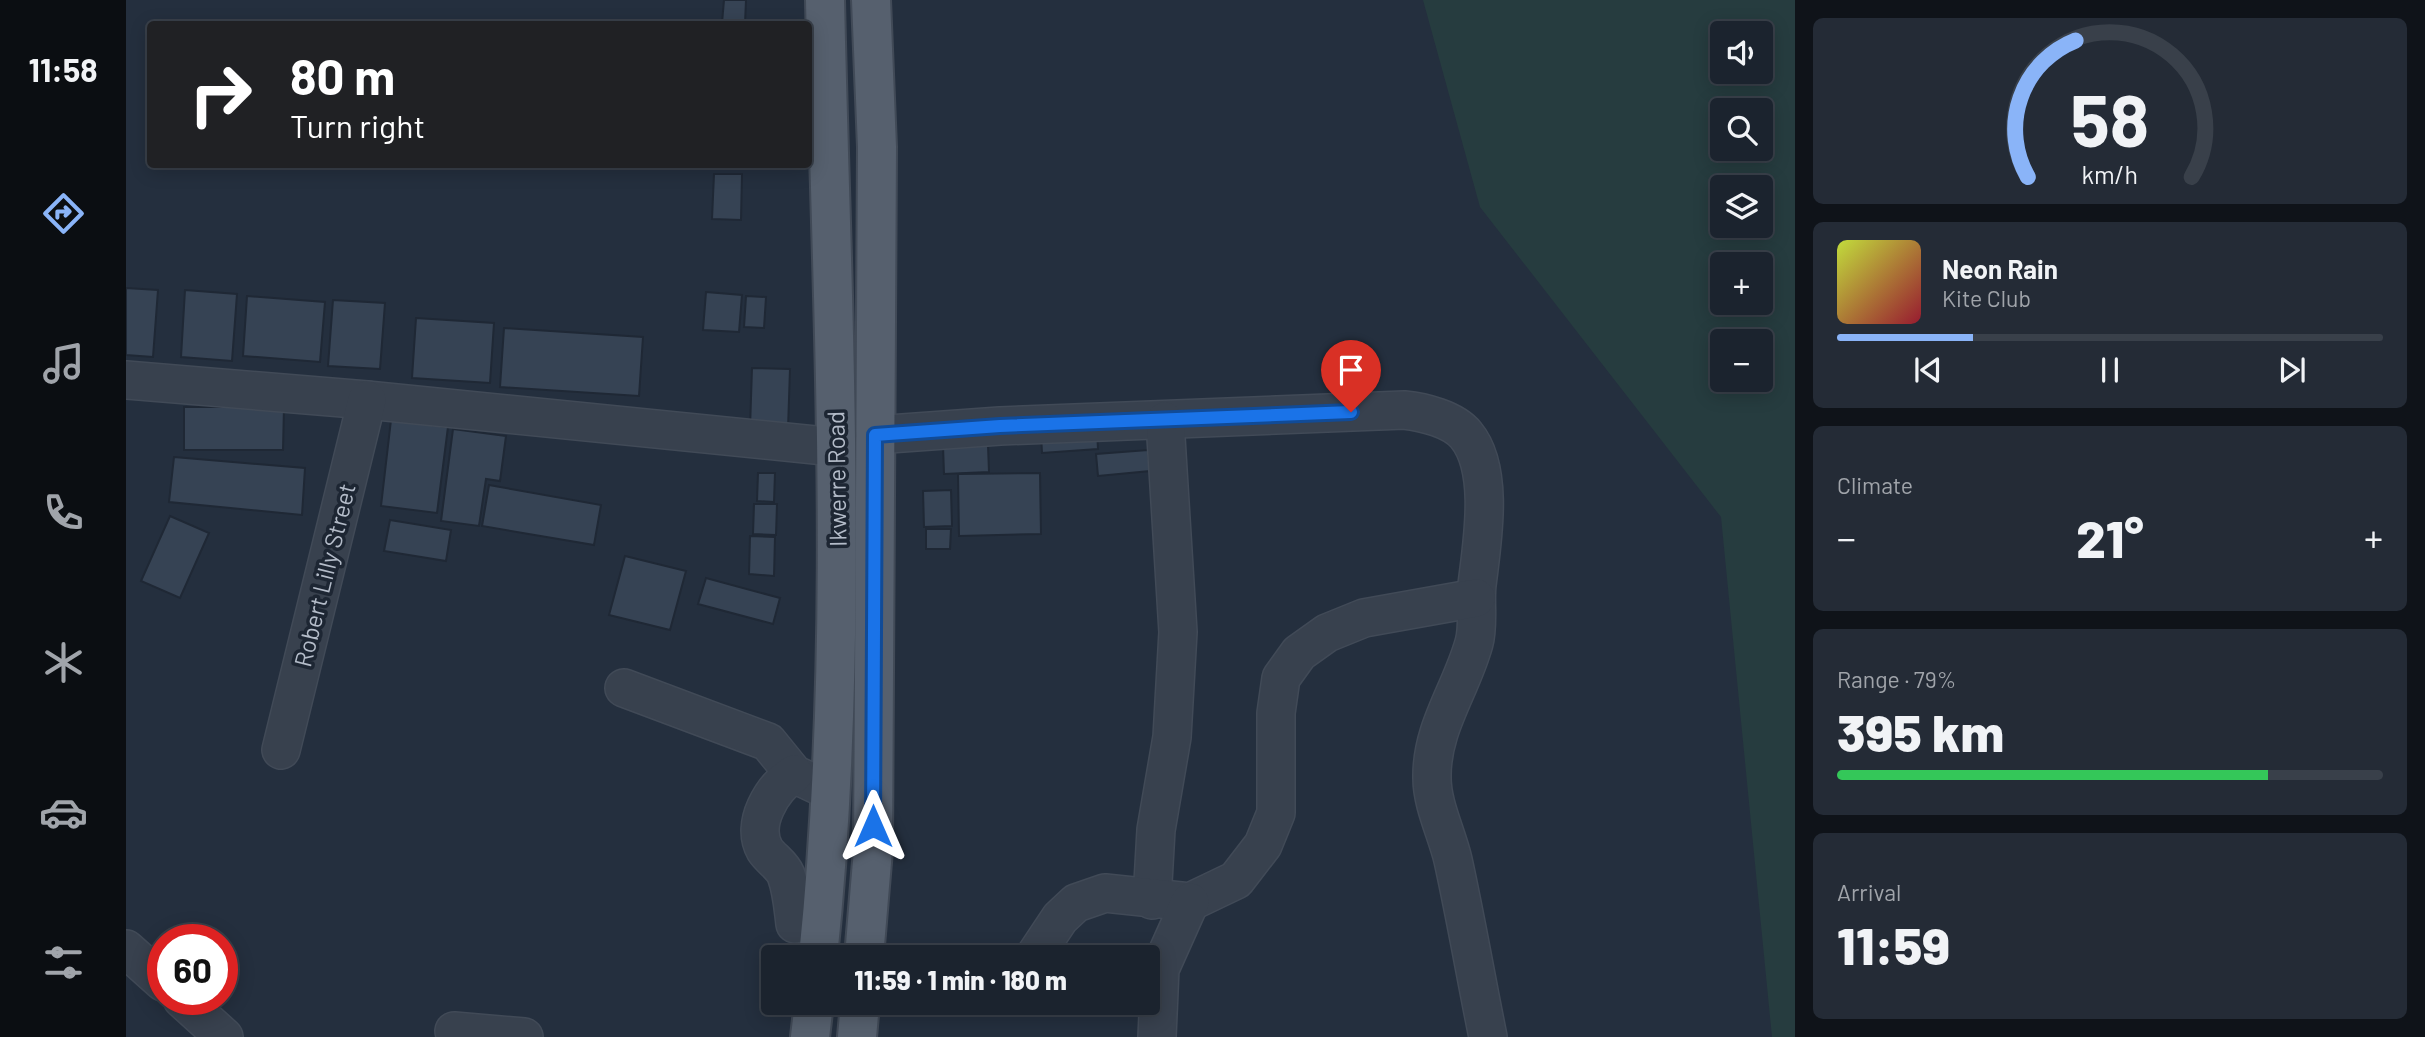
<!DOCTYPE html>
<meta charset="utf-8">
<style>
:root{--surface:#1b232e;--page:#242b36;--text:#f1f3f6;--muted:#a0a4aa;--line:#39404a;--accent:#8ab4f8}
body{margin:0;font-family:Barlow,sans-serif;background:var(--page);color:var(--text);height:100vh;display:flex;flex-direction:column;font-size:26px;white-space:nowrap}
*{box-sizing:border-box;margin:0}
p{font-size:23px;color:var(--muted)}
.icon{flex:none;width:38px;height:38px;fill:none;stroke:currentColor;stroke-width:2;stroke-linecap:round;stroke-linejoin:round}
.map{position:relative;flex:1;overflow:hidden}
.side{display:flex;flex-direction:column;gap:18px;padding:18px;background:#0f1319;width:630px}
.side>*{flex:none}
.guide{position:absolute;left:21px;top:21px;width:665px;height:147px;border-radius:7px;box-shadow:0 4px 18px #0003,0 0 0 2px var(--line);background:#202124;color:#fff;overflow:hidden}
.tools{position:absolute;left:1584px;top:21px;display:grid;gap:14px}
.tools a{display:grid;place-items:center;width:63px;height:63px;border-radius:7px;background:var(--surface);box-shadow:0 4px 18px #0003,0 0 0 2px var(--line);font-size:35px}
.speed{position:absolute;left:21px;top:924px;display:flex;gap:14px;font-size:35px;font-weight:700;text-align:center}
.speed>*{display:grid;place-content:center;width:91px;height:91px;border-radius:50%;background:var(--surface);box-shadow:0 4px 18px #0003,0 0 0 2px var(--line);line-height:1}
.speed .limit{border:10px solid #d22;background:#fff;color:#111}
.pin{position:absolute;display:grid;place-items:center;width:60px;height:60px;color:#fff;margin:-72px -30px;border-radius:50% 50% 50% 0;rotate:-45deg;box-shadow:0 0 7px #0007}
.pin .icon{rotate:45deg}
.me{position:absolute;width:77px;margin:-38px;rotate:0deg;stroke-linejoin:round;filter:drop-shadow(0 0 5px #0008)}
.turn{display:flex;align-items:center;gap:24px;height:147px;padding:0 28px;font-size:32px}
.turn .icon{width:91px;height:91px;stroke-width:2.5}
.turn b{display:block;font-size:49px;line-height:60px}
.big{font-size:52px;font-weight:800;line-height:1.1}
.side .widget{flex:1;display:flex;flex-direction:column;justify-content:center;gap:10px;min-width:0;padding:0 24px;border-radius:10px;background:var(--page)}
.side .dial{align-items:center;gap:0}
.dial svg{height:182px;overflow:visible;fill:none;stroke:var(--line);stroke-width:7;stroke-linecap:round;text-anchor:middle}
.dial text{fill:var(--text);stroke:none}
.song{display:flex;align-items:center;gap:21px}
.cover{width:84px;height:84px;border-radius:10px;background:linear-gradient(135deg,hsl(70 70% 55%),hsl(350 70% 35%))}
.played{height:7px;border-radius:4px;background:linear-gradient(90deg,var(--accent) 25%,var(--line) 25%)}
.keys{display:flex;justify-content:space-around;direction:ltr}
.heat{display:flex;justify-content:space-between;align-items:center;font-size:38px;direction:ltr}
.charge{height:10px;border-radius:5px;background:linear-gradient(90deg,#34c759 79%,var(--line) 0)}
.trip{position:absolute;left:635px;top:945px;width:399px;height:70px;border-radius:7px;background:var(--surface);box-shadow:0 4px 18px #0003,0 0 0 2px var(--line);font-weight:800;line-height:70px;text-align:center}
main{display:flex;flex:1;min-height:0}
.tab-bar{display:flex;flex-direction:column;width:126px;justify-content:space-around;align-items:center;background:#0b0e12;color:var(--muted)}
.tab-bar .icon{width:49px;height:49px}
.tab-bar .current{color:var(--accent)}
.tab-bar b{font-size:32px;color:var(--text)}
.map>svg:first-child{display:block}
.green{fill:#263c3f;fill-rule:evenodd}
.building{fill:#364354;stroke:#1f2835;stroke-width:2}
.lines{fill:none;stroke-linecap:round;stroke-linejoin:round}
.minor-casing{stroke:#414a57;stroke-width:40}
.major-casing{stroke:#414a57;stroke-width:42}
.minor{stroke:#38414e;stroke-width:37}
.major{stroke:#56606e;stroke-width:38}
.route-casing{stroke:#114b97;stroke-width:18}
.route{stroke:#1a73e8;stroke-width:12}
.labels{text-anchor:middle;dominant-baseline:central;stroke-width:7;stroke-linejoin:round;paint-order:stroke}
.street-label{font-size:24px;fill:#b4bcc9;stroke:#1d2633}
</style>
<main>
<nav class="tab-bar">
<b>11:58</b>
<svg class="icon current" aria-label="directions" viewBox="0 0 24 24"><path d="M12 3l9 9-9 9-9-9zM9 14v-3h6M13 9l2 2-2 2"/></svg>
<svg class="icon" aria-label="music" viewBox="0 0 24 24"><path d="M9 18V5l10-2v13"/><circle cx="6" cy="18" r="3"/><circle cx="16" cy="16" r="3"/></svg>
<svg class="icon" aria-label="phone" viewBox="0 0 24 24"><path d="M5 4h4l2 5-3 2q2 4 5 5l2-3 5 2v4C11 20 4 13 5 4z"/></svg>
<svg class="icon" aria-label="climate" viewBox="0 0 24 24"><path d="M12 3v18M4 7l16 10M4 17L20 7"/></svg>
<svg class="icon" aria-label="car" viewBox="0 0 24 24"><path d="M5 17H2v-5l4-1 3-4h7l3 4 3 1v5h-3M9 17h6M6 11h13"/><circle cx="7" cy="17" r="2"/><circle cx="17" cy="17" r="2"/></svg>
<svg class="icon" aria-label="filters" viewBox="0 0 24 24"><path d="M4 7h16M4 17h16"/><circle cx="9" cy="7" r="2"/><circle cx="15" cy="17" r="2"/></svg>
</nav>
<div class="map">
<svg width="1669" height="1037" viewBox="0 0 1669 1037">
<rect width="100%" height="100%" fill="#242f3e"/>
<!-- green -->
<path class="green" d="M1297,0H1669V1037H1646L1595,517L1354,207ZM1596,33H1634V72H1596ZM1596,110H1634V149H1596ZM1596,187H1634V226H1596ZM1596,264H1634V303H1596ZM1596,341H1634V380H1596Z"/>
<!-- building -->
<g class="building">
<path d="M598,0H620L619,24L596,23Z"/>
<path d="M588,174H616L615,220L586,219Z"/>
<path d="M0,288L32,290L27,357L0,355Z"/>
<path d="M59,290L111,294L106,361L55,357Z"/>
<path d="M580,292L616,295L613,332L577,330Z"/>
<path d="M121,296L199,302L194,362L117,356Z"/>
<path d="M620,296L640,297L638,328L618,327Z"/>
<path d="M207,300L259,303L254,369L202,366Z"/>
<path d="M290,318L368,323L364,383L286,378Z"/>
<path d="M378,328L517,337L513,396L374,387Z"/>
<path d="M626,368L664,369L662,429L624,428Z"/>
<path d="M58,407H158L157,450H58Z"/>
<path d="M265,420L322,427L311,513L255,506Z"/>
<path d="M327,429L380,436L374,481L360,479L353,526L315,521Z"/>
<path d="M971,431L972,449L916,453L915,435Z"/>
<path d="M862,445L863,472L818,474L817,446Z"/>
<path d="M1022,450L1024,471L972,476L970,454Z"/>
<path d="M48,457L179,468L176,515L43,502Z"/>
<path d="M632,473H649L648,502L631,501Z"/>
<path d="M914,473L915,534L833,536L832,474Z"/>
<path d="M363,485L475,505L468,545L356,526Z"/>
<path d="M825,490L826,526L798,527L797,491Z"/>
<path d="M628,504H651L650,535L627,534Z"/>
<path d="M44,516L83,533L54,598L15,581Z"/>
<path d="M264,520L325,530L320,561L258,551Z"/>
<path d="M800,529H825L824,549H800Z"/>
<path d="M624,536L649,537L648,576L623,574Z"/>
<path d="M499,556L560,571L544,630L483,615Z"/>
<path d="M580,578L654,598L647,624L572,604Z"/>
</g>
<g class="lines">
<defs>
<g id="minor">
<path d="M0,380L241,400L709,447"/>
<path d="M749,435L874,426L1278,410C1297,412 1327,419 1340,435C1369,470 1356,543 1351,585C1349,603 1353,625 1348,643C1335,690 1305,728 1306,778C1306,805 1321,834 1327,860C1340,919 1350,978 1362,1037"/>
<path d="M498,688L642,742L668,774L704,791"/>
<path d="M155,750L241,400"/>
<path d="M668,774C646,788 624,824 639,850C645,859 656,865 660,875C666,891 667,908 669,924"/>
<path d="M1026,900L1030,830L1046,737L1052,632L1039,421"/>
<path d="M0,949L37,982"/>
<path d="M908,957L934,918L950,903L979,893L1064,902L1110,880L1137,845L1150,813V713L1155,678L1173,653L1201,633L1238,618L1350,598"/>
<path d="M56,999L98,1037"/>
<path d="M328,1031L398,1037"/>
<path d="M1031,1037L1034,969L1064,902"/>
</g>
<g id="major">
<path d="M692,957C725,639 706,319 699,0"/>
<path d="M738,957L747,850L751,147L745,0"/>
<path d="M684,1037L688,1003"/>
<path d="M731,1037L734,1003"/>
</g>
</defs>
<!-- minor casing -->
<use href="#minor" class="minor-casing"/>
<!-- major casing -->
<use href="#major" class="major-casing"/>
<!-- minor -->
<use href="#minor" class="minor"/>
<!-- major -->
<use href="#major" class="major"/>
</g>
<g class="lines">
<defs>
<path id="route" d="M747,826L749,435L874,426L1225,412"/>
</defs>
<!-- route casing -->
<use href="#route" class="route-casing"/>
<!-- route -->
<use href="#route" class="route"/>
</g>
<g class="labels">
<!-- street labels -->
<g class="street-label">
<text transform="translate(710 479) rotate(-91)">Ikwerre Road</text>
<text transform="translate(198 575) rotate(-76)">Robert Lilly Street</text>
</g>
</g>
</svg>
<div class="tools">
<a><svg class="icon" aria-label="sound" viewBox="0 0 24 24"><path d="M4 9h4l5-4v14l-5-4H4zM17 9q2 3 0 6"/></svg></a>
<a><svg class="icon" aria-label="search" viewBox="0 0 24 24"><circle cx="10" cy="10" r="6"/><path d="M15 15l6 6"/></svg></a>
<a><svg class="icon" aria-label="layers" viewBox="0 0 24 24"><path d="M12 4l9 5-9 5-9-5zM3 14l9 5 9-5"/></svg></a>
<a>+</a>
<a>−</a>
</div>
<div class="speed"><div class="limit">60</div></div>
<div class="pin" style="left:1225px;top:412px;background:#d93025"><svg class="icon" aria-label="arrive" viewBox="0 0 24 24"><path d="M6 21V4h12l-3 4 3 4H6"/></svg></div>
<svg class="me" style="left:747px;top:826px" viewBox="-20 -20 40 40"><path d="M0-17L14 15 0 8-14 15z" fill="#1a73e8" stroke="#fff" stroke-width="4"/></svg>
<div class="trip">11:59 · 1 min · 180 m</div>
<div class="guide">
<div class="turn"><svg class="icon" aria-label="right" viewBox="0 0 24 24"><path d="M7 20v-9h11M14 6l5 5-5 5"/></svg><div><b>80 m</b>Turn right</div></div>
</div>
</div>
<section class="side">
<div class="widget dial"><svg viewBox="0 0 100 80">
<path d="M14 69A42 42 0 1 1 86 69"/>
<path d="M14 69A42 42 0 0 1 35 9" stroke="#8ab4f8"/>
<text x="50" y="56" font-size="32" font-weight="700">58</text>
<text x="50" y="72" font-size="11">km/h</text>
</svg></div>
<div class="widget">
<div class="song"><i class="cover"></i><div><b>Neon Rain</b><p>Kite Club</p></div></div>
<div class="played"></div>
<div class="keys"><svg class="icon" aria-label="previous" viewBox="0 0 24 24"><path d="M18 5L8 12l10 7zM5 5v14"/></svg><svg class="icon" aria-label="pause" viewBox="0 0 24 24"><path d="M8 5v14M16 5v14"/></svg><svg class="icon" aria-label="next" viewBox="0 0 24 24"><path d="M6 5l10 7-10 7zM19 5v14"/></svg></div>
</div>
<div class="widget"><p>Climate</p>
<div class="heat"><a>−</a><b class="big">21°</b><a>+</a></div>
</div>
<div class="widget"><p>Range · 79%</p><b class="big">395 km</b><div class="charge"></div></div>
<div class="widget"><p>Arrival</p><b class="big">11:59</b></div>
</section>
</main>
